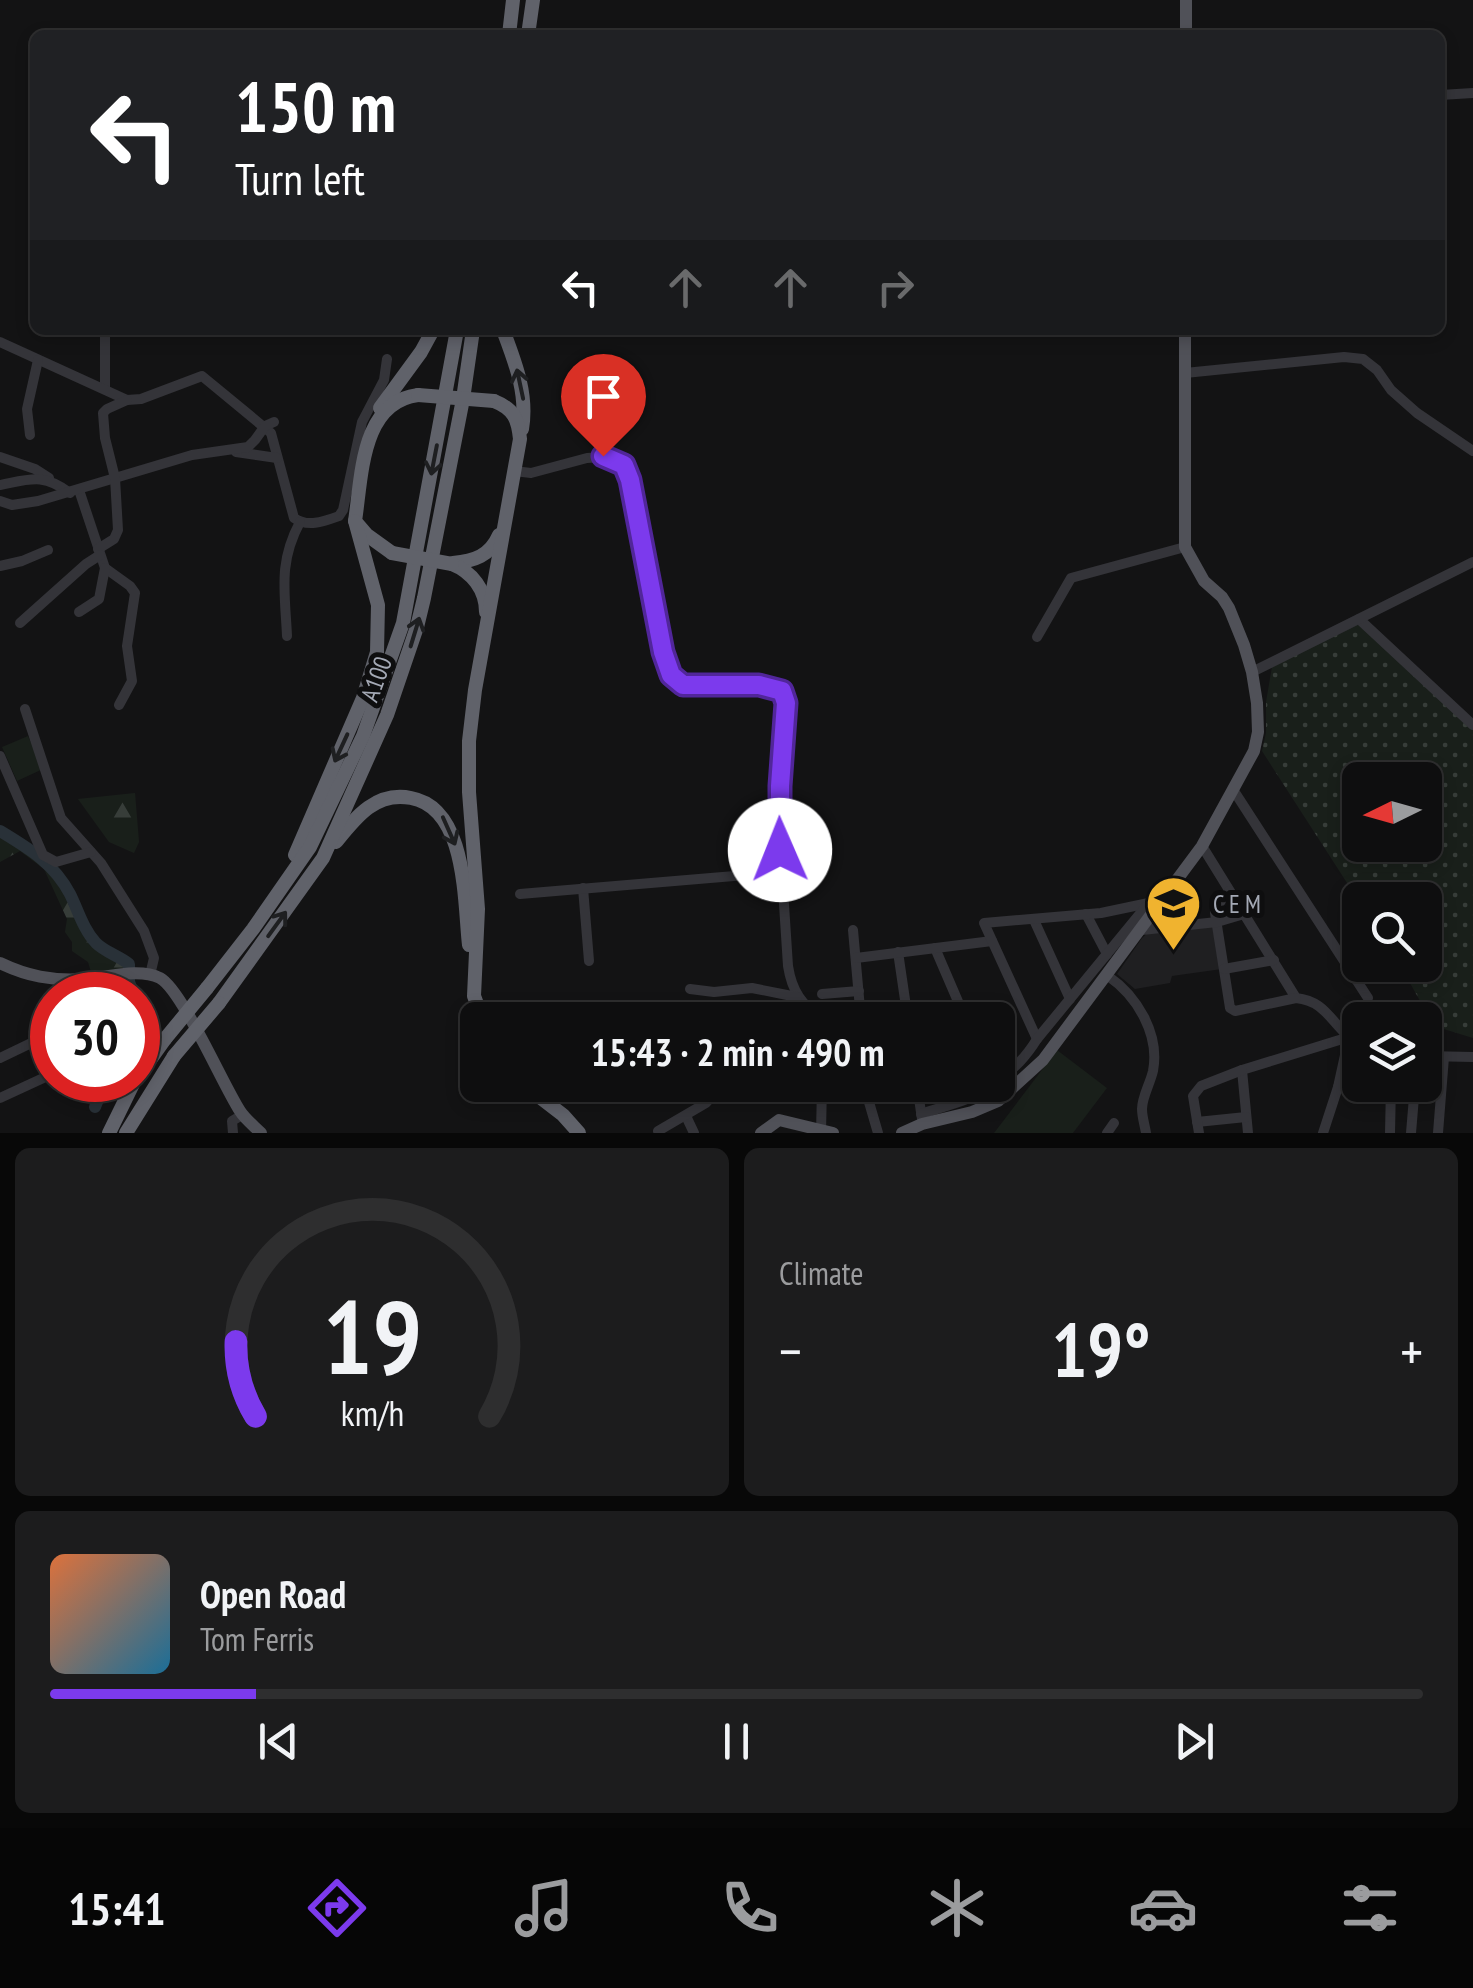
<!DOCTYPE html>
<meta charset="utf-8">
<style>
:root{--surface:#0e0e0f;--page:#1c1c1d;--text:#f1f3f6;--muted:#9b9c9e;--line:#2e2e2f;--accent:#7c3aed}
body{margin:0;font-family:"PT Sans Narrow",sans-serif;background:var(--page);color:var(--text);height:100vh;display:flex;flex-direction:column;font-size:38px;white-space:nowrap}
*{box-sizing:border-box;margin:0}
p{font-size:32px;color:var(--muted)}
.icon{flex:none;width:55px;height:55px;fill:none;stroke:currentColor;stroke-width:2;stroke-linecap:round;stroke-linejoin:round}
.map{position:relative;height:1133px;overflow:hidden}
.sheet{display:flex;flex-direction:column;gap:15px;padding:15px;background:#080808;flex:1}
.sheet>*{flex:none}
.guide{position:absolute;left:30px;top:30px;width:1415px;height:305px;border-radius:15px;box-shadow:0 5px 15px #0003,0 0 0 2px var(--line);background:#202124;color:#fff;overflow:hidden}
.needle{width:65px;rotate:265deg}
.controls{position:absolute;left:1342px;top:762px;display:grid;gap:20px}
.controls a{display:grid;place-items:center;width:100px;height:100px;border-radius:15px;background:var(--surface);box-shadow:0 5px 15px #0003,0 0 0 2px var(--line);font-size:50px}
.speed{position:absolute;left:30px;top:972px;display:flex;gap:20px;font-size:50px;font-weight:700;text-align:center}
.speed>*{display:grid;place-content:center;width:130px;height:130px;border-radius:50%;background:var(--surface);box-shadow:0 5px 15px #0003,0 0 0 2px var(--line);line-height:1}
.speed .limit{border:15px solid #d22;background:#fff;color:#111}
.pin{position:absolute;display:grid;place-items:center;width:85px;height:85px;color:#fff;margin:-102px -42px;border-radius:50% 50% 50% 0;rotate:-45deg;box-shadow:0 0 10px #0007}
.pin .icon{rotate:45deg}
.me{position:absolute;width:110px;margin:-55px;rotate:359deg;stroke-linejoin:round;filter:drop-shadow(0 0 8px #0008)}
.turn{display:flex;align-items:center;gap:35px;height:210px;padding:0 40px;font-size:45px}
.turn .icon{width:130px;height:130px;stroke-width:2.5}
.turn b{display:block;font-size:70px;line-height:85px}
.lanes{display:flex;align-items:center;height:95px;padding:0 40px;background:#0003;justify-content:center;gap:50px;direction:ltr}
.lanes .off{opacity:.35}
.big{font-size:75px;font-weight:700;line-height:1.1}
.sheet .widget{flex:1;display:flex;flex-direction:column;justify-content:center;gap:15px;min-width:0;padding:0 35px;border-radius:15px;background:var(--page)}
.sheet .dial{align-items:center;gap:0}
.dial svg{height:260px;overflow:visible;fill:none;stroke:var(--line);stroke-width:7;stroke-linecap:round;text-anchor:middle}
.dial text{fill:var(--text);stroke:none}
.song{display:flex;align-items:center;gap:30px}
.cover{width:120px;height:120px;border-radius:15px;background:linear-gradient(135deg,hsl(20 70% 55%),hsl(200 70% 35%))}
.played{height:10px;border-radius:5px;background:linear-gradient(90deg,var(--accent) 15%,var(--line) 15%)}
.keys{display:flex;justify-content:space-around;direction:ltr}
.heat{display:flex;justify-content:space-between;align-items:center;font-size:55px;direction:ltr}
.sheet .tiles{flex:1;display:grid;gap:15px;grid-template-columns:1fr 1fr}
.widget:last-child{grid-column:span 2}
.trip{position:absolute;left:460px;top:1002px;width:555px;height:100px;border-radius:15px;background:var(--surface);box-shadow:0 5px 15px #0003,0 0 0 2px var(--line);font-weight:700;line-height:100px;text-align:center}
.menu{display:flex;height:160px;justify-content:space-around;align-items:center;background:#060606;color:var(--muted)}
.menu .icon{width:70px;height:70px}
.menu .active{color:var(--accent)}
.menu b{font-size:45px;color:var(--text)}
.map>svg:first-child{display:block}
.built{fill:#1f1f21}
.grass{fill:#191f1a}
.forest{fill:url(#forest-firs)}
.park{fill:url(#park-dots);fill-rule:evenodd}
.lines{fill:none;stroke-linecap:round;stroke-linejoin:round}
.river{stroke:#293138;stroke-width:12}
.minor{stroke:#343439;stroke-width:10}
.major{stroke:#505158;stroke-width:12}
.highway{stroke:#60626a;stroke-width:14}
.highway-bridge{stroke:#60626a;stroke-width:14}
.oneway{stroke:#1e1f21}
.route-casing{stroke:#51269a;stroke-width:25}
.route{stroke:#7c3aed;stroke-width:18}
.labels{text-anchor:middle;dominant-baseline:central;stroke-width:10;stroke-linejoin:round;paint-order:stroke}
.street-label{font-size:25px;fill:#a4a9b5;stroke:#0e0e0f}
.poi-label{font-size:25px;fill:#a4a9b5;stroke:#0e0e0f;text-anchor:start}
</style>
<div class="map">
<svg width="1473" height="1133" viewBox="0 0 1473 1133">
<defs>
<pattern id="forest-firs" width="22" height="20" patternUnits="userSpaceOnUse" patternTransform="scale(2.5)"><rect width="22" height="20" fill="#191f1a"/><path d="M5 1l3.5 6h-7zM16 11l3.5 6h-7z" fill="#373d39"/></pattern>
<pattern id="park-dots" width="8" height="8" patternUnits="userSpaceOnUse" patternTransform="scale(2.5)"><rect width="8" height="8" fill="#191f1a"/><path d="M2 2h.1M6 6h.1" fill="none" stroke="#373d39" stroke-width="1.8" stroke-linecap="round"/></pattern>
</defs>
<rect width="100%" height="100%" fill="#131314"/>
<!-- built -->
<path class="built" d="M1211,920L1222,969L1172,976L1170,983L1135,989L1117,974L1142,938L1150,931Z"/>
<!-- grass -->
<g class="grass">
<path d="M28,736L43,769L17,781L2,747Z"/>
<path d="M1057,1050L1107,1088L1073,1133H994Z"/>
</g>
<!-- forest -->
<g class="forest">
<path d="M135,793L139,842L134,853L109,842L78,799Z"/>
<path d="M0,831C14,840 35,848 45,861C68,887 74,923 97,948C107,958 120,957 127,970L92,975L88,962L72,951V942L65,932L67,919L44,869L20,851L0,862Z"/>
</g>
<!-- park -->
<path class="park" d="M1357,623L1473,720V1038L1434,1026L1400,965H1425V900H1360V903L1262,751L1266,733V702L1272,667ZM1360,780H1425V845H1360Z"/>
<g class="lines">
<!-- river -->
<g class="river">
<path d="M0,831C28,848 54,863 70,894C78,910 83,929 96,943C105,952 119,956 129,964V982L134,995"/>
<path d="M95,1107L106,1080"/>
</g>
<!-- minor -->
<g class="minor">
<path d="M1440,95L1473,93"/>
<path d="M105,330V389"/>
<path d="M0,342L127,400L141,399L202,376L271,433L294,518C308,528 325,521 339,516L343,510L362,422L384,380L387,359"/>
<path d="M1185,373L1344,357L1363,359L1377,370L1391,390L1417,413L1473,451"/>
<path d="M30,435L27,409L38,360"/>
<path d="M236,452L277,458"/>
<path d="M0,457L35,469L49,478"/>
<path d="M514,471L531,473L587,458L603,457L623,465L630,480L663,652L671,675L683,685H759L782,691L786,703V719L782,748L779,828L788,966C792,992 802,1004 822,1020"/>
<path d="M0,485C31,479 43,473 70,493"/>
<path d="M79,490L105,568L130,586L135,593L127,646L132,681L119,705"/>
<path d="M0,501L12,505L38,501L192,455L248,447L255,440L265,426L274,422"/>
<path d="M98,549L114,539L118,530L115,478L105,438L103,413L107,409L127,400"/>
<path d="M0,566L22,561L48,550"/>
<path d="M79,612L99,599L105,568"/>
<path d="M1359,619L1473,725"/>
<path d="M20,623L86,564L100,555"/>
<path d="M287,636C285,592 278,563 300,522"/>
<path d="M1037,637L1071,578L1185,547"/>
<path d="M1252,672L1473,562"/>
<path d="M25,709L61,818L101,863L144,931L154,958L150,975"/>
<path d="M0,756L43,855L56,862L91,852"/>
<path d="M1234,791L1368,998"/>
<path d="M1202,846L1296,998C1324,1001 1329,1019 1349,1037L1242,1070L1248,1133"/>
<path d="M583,888L589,961"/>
<path d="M1229,891L1216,907L1215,913L1230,1008L1235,1011L1296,998"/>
<path d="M520,894L781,872"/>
<path d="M1086,914L1107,954"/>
<path d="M1034,920L1070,999"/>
<path d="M853,930L861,1020"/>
<path d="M1142,930L1217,922L1244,914"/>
<path d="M935,948L966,1020"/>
<path d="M898,952L908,1020"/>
<path d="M856,958L992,941"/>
<path d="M1224,969L1274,960"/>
<path d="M1108,976C1137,996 1160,1034 1153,1071C1150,1084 1142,1097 1142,1109C1142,1117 1145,1126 1146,1133"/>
<path d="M690,989L714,992L752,988L797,997"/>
<path d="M822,994L859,991"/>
<path d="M97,995V978"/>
<path d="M1376,1020L1389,1009"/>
<path d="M1037,1039L984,923L1101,913L1163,900"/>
<path d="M1425,1056L1473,1057"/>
<path d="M0,1058L52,1033"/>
<path d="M998,1080C1015,1068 1026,1057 1037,1039L1148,904"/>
<path d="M864,1085L878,1133"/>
<path d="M917,1085L922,1119"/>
<path d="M822,1087L841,1085"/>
<path d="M1338,1087H1390"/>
<path d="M677,1092L679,1085"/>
<path d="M0,1098L52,1074"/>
<path d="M921,1114C944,1106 972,1101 991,1085"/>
<path d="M686,1116L694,1133"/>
<path d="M1197,1122L1246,1117"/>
<path d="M658,1131L706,1103L722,1085"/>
<path d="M233,1133L232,1121L242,1115"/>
<path d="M821,1133L822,1085"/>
<path d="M1107,1133L1114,1123"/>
<path d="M1199,1133L1193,1096L1201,1086L1242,1070"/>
<path d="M1323,1133L1338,1087L1349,1037L1360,1035"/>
<path d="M1390,1133L1391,1085"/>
<path d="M1411,1133L1415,1085"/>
<path d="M1438,1133L1444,1057"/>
</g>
<!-- major -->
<g class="major">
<path d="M1186,35V0"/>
<path d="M0,963C27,976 52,981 83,979C106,978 138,967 160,978C182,990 223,1085 240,1111C245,1119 254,1126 261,1133"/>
<path d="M761,1133L779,1120L833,1133"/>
<path d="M902,1133L922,1124L972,1112L998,1101L1043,1060L1202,846L1254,751L1258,732L1257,703L1252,672L1244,645L1229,608L1222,597L1204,581L1185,547V330"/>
</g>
<!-- highway -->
<g class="highway">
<path d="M509,35L513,0"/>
<path d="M528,35L533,0"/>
<path d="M503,330C515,362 528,394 522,429"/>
<path d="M380,408L421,352L433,330"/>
<path d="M392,553L367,535L355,521C362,476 361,402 418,395"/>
<path d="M453,563C474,561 490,556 499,535"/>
<path d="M452,564C472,572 486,590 486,612"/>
<path d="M336,842C356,817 376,791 411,798C467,808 464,901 469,945"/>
<path d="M295,855L363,698L377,652L378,605L355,521"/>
<path d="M207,988L253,929L310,847L363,736L403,623L457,330"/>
<path d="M219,1003L323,858L387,715L417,627L424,598L463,399L473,330"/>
<path d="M483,1020L474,996L478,909L469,792V741L475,690L520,439C518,419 514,409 494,401"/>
<path d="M138,1077L165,1039"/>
<path d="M524,1085L563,1115L579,1133"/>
<path d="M109,1133L135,1080"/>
<path d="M126,1133L174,1056"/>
</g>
<!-- highway-bridge -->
<g class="highway-bridge">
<path d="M418,395L494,401"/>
<path d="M392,553L452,564"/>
<path d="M165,1039L207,988"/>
<path d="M174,1056L219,1003"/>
</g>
</g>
<!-- one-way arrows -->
<defs><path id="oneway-shaft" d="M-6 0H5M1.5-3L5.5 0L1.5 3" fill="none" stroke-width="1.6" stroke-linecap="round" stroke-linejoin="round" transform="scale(2.5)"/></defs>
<g class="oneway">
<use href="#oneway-shaft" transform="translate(520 384) rotate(-102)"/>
<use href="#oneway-shaft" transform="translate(434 460) rotate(101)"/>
<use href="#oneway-shaft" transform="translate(415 632) rotate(-73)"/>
<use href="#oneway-shaft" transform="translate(341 748) rotate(115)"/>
<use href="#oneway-shaft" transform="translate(449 831) rotate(66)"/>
<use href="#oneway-shaft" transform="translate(277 924) rotate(-54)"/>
</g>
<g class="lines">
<defs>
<path id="route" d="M603,456L624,465L630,480L663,652L671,675L683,685H759L782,691L786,703L780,786V850"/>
</defs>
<!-- route casing -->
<use href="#route" class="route-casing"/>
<!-- route -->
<use href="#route" class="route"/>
</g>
<!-- icons -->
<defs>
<symbol id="school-pin" viewBox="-11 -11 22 30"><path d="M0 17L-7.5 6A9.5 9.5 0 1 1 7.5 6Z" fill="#f0b32f" stroke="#0e0e0f"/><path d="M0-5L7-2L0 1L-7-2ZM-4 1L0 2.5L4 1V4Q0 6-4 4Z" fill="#111"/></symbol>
</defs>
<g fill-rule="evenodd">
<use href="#school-pin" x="1142" y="872" width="63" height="86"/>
</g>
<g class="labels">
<!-- street labels -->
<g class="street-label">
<text transform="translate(376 679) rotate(-70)">A100</text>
</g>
<!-- poi labels -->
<g class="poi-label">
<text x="1213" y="904">C E M</text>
</g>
</g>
</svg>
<div class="controls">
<a><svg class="needle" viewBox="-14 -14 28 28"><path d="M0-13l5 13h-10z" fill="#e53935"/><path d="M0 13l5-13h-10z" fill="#9b9c9e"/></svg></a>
<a><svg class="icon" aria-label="search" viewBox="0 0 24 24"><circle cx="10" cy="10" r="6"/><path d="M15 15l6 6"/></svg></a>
<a><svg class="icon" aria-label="layers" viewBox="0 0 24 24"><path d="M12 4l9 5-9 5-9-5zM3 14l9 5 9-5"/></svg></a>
</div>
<div class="speed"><div class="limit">30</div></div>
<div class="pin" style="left:603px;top:456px;background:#d93025"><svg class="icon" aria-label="arrive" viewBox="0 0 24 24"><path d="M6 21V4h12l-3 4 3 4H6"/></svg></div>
<svg class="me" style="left:780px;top:850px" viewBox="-20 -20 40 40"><circle r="19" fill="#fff"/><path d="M0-13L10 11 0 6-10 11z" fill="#7c3aed"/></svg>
<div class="trip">15:43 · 2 min · 490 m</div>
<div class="guide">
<div class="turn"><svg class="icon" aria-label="left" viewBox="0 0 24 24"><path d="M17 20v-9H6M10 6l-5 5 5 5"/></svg><div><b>150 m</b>Turn left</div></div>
<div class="lanes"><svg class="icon" aria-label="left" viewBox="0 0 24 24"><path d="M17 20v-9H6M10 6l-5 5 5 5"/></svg><svg class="icon off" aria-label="ahead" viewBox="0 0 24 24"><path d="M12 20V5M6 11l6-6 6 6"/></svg><svg class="icon off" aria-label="ahead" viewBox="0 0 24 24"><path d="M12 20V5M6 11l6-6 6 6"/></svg><svg class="icon off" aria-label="right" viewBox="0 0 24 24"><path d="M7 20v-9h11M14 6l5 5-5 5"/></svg></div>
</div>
</div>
<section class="sheet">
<div class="tiles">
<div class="widget dial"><svg viewBox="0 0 100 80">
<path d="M14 69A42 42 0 1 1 86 69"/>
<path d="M14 69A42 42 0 0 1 8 46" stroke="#7c3aed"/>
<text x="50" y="56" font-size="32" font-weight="700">19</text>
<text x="50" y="72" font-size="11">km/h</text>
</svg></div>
<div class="widget"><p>Climate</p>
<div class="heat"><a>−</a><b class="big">19°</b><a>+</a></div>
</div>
<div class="widget">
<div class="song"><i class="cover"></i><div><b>Open Road</b><p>Tom Ferris</p></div></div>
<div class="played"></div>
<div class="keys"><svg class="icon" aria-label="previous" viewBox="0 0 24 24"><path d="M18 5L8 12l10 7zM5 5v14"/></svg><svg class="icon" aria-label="pause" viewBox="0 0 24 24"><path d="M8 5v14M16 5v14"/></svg><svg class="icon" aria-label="next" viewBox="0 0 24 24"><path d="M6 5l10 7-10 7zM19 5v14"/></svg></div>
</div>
</div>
</section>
<nav class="menu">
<b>15:41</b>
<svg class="icon active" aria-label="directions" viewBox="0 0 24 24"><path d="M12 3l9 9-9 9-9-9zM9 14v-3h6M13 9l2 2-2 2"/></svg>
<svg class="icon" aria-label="music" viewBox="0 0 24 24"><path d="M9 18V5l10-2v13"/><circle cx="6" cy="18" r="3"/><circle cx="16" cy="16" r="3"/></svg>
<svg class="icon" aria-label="phone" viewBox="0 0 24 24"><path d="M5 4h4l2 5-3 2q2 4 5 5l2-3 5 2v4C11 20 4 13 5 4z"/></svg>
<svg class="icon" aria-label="climate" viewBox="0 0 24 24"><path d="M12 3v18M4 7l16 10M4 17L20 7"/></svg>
<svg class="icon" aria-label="car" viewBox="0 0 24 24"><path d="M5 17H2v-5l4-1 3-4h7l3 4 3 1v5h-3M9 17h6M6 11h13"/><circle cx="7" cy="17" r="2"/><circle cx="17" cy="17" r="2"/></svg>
<svg class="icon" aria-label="filters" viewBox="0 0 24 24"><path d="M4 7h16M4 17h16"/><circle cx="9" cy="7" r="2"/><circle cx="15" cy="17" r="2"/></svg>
</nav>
